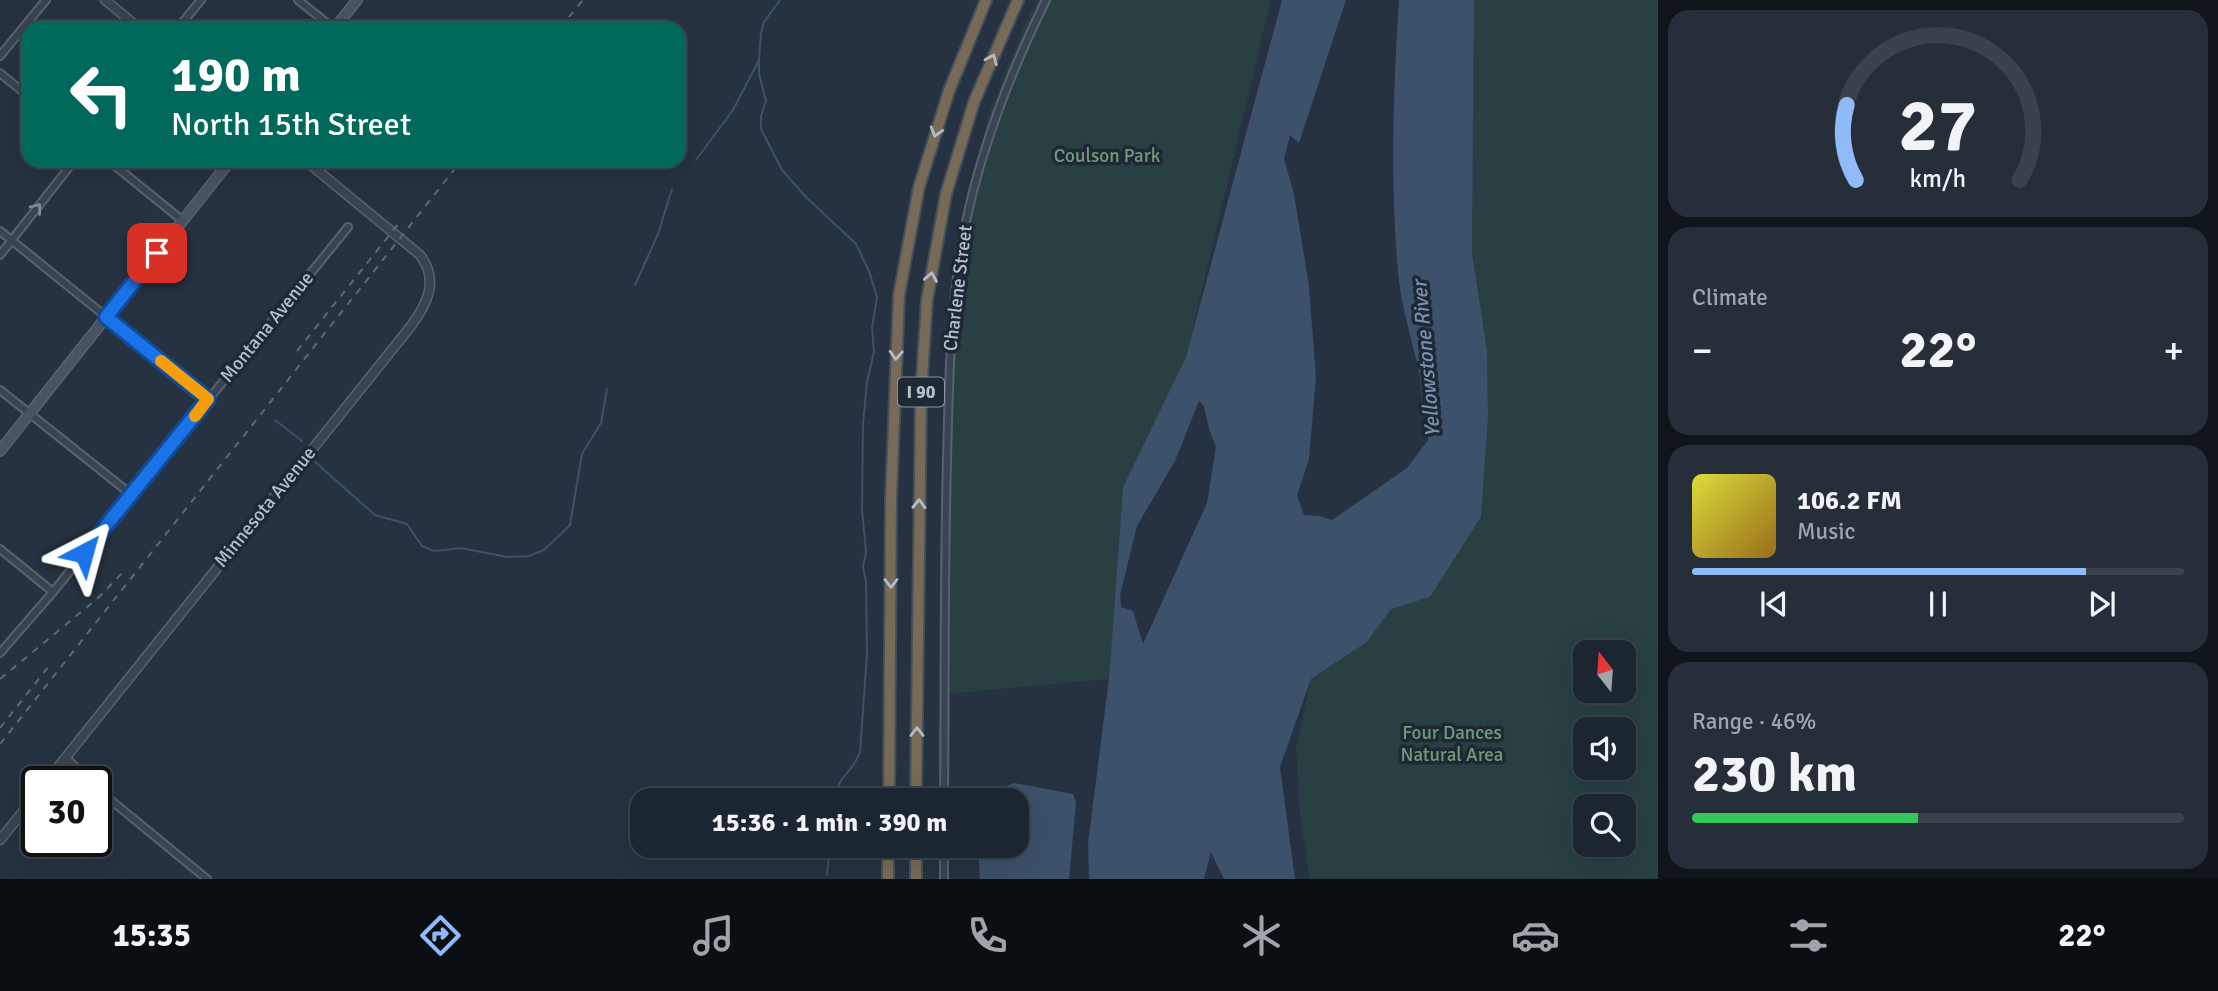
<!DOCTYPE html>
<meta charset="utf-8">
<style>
:root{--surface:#1c2631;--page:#252e39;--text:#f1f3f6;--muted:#a0a5ab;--line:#3a434d;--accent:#90bbf8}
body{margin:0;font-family:Signika,sans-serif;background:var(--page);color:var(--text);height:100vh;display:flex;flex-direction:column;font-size:26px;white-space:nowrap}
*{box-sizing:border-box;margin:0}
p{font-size:23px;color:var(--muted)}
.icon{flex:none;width:38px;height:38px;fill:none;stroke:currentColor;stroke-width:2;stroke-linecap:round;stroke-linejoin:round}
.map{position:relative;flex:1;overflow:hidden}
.drawer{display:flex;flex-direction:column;gap:10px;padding:10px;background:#0f151b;width:560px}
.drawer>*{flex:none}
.guide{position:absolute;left:21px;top:21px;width:665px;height:147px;border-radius:21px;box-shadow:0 7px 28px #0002,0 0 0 2px var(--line);background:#00695c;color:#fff;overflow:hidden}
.needle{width:46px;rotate:343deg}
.fabs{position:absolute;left:1573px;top:640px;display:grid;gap:14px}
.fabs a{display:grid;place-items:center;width:63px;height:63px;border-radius:14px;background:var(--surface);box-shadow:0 7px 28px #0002,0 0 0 2px var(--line);font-size:35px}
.speed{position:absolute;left:21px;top:766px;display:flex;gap:14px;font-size:35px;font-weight:700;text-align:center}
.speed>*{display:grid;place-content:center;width:91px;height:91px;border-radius:50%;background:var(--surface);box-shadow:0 7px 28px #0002,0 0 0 2px var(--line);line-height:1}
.speed .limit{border:4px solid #111;border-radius:10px;background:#fff;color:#111}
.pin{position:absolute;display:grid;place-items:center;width:60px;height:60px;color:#fff;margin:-30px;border-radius:14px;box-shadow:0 4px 10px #0006}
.me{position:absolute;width:77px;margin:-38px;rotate:39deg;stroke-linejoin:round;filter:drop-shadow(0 0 5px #0008)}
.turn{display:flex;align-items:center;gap:24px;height:147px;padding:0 35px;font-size:32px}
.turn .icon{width:91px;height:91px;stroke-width:2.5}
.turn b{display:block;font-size:49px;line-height:60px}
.big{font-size:52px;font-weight:700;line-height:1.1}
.drawer .card{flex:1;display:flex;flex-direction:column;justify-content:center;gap:10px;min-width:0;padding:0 24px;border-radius:21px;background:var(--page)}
.drawer .dial{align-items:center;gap:0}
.dial svg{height:182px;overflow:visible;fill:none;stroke:var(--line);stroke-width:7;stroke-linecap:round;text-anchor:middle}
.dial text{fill:var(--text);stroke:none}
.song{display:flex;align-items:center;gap:21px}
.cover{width:84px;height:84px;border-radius:10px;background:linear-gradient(135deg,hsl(60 70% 55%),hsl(40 70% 35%))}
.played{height:7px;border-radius:4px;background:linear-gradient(90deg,var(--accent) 80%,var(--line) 80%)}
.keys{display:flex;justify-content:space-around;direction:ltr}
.heat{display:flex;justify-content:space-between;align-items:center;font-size:38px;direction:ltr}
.charge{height:10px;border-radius:5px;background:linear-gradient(90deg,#34c759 46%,var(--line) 0)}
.trip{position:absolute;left:630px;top:788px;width:399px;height:70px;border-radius:21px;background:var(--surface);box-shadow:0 7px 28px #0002,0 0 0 2px var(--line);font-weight:700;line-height:70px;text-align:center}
.tabs{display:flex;height:112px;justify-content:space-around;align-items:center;background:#0b0f14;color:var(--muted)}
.tabs .icon{width:49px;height:49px}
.tabs .active{color:var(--accent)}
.tabs b{font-size:32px;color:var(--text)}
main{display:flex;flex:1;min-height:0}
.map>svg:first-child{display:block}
.green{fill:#284042;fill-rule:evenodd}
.water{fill:#3c516a;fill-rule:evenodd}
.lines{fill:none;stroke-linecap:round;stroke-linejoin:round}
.stream{stroke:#3c516a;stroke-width:2}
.minor-casing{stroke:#58626e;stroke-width:10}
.tertiary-casing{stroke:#58626e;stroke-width:11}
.secondary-casing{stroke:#58626e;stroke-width:12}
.motorway-casing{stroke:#454f5b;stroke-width:14}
.minor{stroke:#3a4451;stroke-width:6}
.tertiary{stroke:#3a4451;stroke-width:8}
.secondary{stroke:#495364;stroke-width:9}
.motorway{stroke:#776a58;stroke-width:10}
.rail{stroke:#5d6978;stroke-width:2;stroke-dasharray:7 7;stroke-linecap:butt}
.oneway{stroke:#b4bbc5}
.oneway2{stroke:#7f8894}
.route-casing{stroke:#114b97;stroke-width:18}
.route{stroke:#1a73e8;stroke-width:12}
.slow{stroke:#f59e0b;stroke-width:12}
.labels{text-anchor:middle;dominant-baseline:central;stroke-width:7;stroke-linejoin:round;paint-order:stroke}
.shield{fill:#1f2936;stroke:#89929e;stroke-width:2}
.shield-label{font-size:18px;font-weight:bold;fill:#b7bfcb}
.park-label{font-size:19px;fill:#6f9c78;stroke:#1f2936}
.street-label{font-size:19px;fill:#b7bfcb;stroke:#1f2936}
.water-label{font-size:21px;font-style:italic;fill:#7891ae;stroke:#1f2936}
</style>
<main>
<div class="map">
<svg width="1658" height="879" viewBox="0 0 1658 879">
<rect width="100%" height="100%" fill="#263241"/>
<!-- green -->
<g class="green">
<path d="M1038,0H1271L1186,357L1123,487L1109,679L945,694L949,341L987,119L1026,22Z"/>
<path d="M1474,0H1658V879H1310L1300,815L1296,749L1311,679L1367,642L1391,609L1430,597L1481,517L1488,418L1487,350L1472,253ZM1586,653H1624V691H1586ZM1586,730H1624V768H1586ZM1586,807H1624V845H1586Z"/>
</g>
<!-- water -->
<g class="water">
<path d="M1282,0H1346L1299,143L1290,135L1284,159L1294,194L1309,286L1316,377L1309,459L1297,496L1304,515L1319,516L1332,520L1407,468L1428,440C1426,418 1421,398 1420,377C1413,342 1401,307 1398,272C1390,182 1393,90 1399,0H1474L1472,253L1487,350L1488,418L1481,517L1430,597L1391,609L1367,642L1311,679L1280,767L1295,879H1224L1211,852L1204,879H1089L1088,843L1109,679L1123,487L1186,357ZM1199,401L1204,406L1209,429L1216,447L1207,503L1143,644L1133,611L1121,607L1120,595L1137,526L1175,461Z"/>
<path d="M1014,783L1073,794L1076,803L1069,879H980L978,845H1017V800H978L980,795Z"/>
</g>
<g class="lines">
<!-- stream -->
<g class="stream">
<path d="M759,60V74L766,101L761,116V129L782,170L806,197L856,244L869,271L877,297L872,328L874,352L867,382L863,424L862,509L866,552L863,567L866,582L867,654L860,752C852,774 837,776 834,800"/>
<path d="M696,160L733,110L759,60L761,33L764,22L780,0"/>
<path d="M635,285L658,234L672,189"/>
<path d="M275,420L302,441"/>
<path d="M314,461L375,515L407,524L422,546L434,551L461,548L507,557L529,556L544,550L570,525L582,454L601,423L607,389"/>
<path d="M827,875L830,845"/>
</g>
<defs>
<g id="minor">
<path d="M298,0L333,28"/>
<path d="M178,28L201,0"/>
<path d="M0,56L46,0"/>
<path d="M0,73L28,96"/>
<path d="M109,161L183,221"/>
<path d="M0,231L208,399"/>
<path d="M0,255L74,161"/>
<path d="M0,390L132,495"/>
<path d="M0,549L53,592"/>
<path d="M0,653L53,592L348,227"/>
<path d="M66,758L91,782"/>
<path d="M96,788L207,879"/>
<path d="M944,800C945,687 944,574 947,461C949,376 950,291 969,208C986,135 1013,67 1046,0"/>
<path d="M944,879V845"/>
</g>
<g id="tertiary">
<path d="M105,0L139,28"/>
<path d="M46,782L411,326C428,303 439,280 420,255L306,161"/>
<path d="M0,840L37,794"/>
</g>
<g id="secondary">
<path d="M335,28L357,0"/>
<path d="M0,451L230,161"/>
</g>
<g id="motorway">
<path d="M889,800L891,498L899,295L919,187L949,91L986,0"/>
<path d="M916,800L921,394L927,300L946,194L974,102L1018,0"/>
<path d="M888,879V845"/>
<path d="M916,879V845"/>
</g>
</defs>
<!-- minor casing -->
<use href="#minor" class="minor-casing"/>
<!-- tertiary casing -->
<use href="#tertiary" class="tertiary-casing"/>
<!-- secondary casing -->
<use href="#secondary" class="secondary-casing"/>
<!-- motorway casing -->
<use href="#motorway" class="motorway-casing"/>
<!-- minor -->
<use href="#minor" class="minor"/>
<!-- tertiary -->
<use href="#tertiary" class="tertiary"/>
<!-- secondary -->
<use href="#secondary" class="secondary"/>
<!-- motorway -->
<use href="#motorway" class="motorway"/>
<!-- rail -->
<g class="rail">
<path d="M560,28L583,0"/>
<path d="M297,351L399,223"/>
<path d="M0,679L98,598L125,570"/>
<path d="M0,728L52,662"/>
<path d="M0,744L461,161"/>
<path d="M83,782L91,769"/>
<path d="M52,856L60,842"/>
</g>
</g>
<!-- one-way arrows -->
<defs><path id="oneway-chevron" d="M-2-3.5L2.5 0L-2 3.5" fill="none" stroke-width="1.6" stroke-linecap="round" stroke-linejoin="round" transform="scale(1.75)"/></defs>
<g class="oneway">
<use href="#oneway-chevron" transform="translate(992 59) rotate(-67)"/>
<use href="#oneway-chevron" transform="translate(936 132) rotate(107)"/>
<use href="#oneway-chevron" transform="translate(931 277) rotate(-80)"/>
<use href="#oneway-chevron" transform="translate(896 355) rotate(93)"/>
<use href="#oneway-chevron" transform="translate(919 504) rotate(-89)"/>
<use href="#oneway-chevron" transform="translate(891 583) rotate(90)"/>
<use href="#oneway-chevron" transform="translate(917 732) rotate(-90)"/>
</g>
<use class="oneway2" href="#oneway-chevron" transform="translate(37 208) rotate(-52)"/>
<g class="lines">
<defs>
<path id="route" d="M84,553L208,399L106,317L157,253"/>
</defs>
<!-- route casing -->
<use href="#route" class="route-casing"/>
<!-- route -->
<use href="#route" class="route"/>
<!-- slow -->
<path class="slow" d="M161,361L208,399L195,416"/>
</g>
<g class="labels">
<!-- shield labels -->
<rect class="shield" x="898" y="377.5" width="46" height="29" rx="5"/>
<g class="shield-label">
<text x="921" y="392">I 90</text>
</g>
<!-- park labels -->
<g class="park-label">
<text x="1107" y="156">Coulson Park</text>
<text x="1452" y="733">Four Dances<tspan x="1452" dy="22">Natural Area</tspan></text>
</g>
<!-- street labels -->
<g class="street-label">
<text transform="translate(958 288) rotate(-83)">Charlene Street</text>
<text transform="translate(267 327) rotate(-51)">Montana Avenue</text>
<text transform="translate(265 507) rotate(-51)">Minnesota Avenue</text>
</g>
<!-- water labels -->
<g class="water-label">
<text transform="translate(1426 359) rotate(-95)">Yellowstone River</text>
</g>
</g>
</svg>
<div class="fabs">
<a><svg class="needle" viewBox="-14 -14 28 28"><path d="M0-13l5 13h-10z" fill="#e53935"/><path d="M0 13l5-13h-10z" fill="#a0a5ab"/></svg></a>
<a><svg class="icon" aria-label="sound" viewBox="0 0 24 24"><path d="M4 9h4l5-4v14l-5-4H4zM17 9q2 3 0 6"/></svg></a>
<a><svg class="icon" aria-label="search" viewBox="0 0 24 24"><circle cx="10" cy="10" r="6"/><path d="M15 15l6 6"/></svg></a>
</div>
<div class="speed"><div class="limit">30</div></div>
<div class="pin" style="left:157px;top:253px;background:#d93025"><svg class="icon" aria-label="arrive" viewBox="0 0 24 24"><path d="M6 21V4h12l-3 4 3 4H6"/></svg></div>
<svg class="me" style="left:84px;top:553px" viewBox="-20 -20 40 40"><path d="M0-17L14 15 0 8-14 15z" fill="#1a73e8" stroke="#fff" stroke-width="4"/></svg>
<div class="trip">15:36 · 1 min · 390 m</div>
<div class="guide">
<div class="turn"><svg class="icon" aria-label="left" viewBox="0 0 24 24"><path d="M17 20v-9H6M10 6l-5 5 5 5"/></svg><div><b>190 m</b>North 15th Street</div></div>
</div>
</div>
<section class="drawer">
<div class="card dial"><svg viewBox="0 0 100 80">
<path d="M14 69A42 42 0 1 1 86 69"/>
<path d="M14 69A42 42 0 0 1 10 36" stroke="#90bbf8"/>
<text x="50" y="56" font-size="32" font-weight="700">27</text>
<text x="50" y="72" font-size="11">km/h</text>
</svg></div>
<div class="card"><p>Climate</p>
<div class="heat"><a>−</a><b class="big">22°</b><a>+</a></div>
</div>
<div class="card">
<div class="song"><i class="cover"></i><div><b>106.2 FM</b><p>Music</p></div></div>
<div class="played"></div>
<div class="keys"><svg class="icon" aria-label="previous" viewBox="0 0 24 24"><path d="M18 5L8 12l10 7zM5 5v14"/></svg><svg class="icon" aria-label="pause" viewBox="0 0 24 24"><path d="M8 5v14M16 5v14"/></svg><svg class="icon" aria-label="next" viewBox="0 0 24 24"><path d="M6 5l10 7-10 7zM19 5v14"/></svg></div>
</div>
<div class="card"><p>Range · 46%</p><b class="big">230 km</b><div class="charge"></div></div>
</section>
</main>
<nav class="tabs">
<b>15:35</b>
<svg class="icon active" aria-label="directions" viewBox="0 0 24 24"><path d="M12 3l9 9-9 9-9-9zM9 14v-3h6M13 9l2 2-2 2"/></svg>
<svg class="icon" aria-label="music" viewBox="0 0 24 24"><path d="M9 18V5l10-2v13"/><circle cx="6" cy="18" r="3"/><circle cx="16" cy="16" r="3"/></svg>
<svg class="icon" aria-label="phone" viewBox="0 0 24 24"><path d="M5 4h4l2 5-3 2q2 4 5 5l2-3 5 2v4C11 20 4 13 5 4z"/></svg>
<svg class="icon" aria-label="climate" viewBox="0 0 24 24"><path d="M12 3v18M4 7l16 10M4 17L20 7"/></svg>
<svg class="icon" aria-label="car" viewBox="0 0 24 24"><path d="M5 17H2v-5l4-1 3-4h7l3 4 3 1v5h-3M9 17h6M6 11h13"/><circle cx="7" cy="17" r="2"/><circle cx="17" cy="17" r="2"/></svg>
<svg class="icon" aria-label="filters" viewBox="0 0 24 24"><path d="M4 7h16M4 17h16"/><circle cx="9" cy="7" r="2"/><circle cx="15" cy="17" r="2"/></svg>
<b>22°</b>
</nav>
